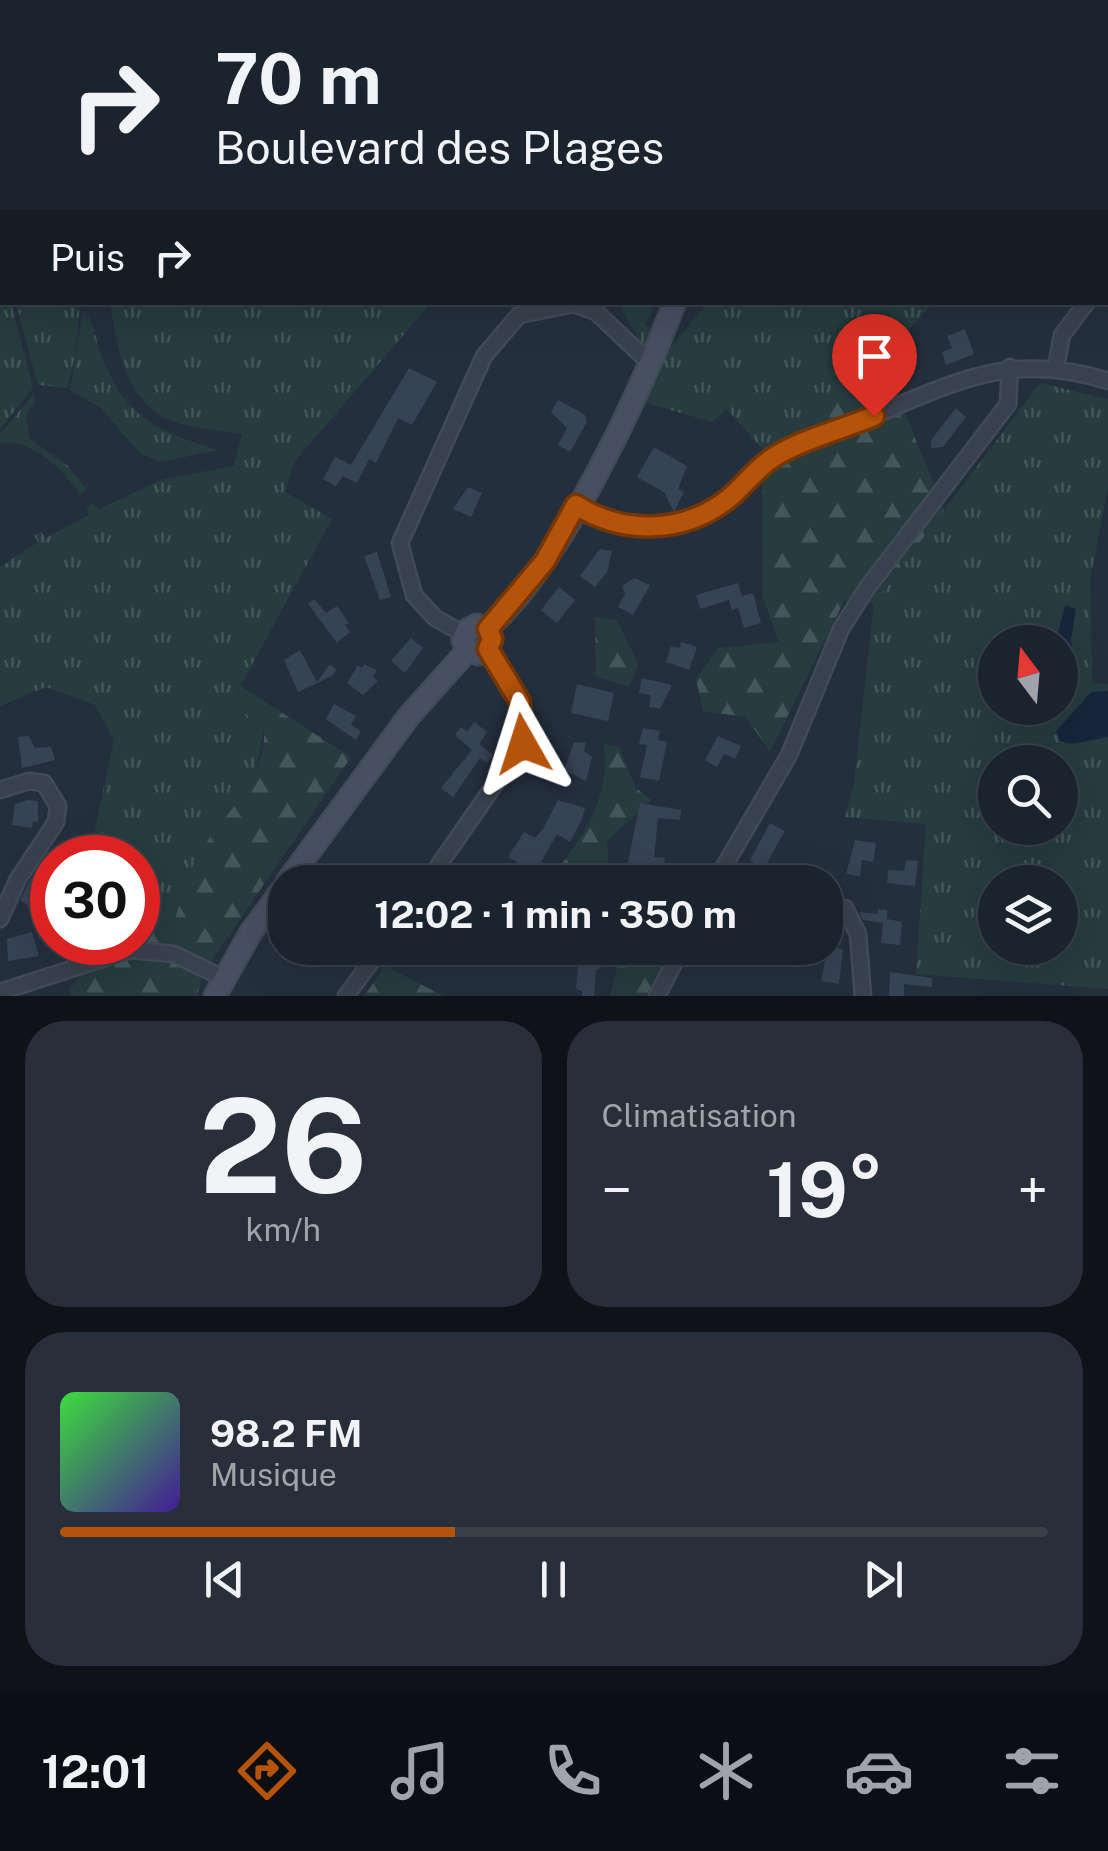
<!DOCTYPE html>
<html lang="fr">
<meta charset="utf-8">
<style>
:root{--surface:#1b232e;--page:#282f3a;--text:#f1f3f6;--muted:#a0a4aa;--line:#39404a;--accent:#b45309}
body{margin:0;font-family:"Public Sans",sans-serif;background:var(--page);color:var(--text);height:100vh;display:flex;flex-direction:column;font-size:38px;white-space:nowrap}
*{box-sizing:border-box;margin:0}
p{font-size:32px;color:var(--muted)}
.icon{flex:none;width:55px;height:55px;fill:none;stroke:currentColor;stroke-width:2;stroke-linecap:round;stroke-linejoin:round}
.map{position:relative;height:996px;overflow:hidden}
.details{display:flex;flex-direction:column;gap:25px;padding:25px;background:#0f1319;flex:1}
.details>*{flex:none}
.hud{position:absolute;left:0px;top:0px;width:1110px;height:305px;box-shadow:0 10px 40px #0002,0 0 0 2px var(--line);background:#1b232e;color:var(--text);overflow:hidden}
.needle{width:65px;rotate:344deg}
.buttons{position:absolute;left:978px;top:625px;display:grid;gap:20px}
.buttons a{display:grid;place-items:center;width:100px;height:100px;border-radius:50%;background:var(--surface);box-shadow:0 10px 40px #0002,0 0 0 2px var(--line);font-size:50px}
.speed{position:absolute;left:30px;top:835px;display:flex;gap:20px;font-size:50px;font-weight:700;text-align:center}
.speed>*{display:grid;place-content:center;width:130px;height:130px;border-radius:50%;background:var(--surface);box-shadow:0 10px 40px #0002,0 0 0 2px var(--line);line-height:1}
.speed .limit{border:15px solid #d22;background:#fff;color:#111}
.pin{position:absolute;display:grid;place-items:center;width:85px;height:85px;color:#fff;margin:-102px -42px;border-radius:50% 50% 50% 0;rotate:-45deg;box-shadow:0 0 10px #0007}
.pin .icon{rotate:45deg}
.me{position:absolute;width:110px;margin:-55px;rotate:354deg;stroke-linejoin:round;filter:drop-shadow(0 0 8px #0008)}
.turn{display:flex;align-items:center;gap:35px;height:210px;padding:0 50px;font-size:45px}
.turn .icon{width:130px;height:130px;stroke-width:2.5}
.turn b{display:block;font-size:70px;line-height:85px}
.then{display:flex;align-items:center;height:95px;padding:0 50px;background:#0003;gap:20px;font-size:38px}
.big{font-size:75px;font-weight:700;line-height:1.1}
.details .widget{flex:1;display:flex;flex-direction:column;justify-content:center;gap:15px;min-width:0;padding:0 35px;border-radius:40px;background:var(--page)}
.details .dial{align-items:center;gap:0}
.dial b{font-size:130px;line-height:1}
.song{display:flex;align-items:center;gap:30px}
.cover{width:120px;height:120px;border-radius:15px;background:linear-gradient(135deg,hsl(120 70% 55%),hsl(260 70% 35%))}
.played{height:10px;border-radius:5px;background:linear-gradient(90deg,var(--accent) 40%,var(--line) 40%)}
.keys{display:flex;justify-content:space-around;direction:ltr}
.heat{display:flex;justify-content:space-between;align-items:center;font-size:55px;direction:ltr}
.details .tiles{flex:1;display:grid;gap:25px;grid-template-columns:1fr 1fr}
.widget:last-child{grid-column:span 2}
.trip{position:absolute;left:268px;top:865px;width:575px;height:100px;border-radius:40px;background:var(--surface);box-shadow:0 10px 40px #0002,0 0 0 2px var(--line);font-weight:700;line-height:100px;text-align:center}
.tab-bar{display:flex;height:160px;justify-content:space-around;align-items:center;background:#0b0e12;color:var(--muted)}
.tab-bar .icon{width:70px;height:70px}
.tab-bar .on{color:var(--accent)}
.tab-bar b{font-size:45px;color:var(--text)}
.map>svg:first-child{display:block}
.grass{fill:url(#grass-tufts);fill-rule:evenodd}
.forest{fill:url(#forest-firs)}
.water{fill:#17263c}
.building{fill:#364354}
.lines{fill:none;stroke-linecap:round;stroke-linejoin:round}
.street-casing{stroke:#414a57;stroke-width:19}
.secondary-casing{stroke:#414a57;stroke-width:25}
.street{stroke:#38414e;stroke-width:14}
.secondary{stroke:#465061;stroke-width:20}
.route-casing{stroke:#753606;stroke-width:25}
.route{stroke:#b45309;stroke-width:18}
</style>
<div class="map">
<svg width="1108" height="996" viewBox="0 0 1108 996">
<defs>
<pattern id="grass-tufts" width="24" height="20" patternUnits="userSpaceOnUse" patternTransform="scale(2.5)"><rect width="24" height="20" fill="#263c3f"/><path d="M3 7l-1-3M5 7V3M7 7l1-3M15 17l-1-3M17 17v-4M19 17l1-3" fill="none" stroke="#435659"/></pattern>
<pattern id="forest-firs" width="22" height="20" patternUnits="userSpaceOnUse" patternTransform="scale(2.5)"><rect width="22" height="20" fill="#263c3f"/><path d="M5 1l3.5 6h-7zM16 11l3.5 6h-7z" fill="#435659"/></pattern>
</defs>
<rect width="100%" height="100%" fill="#242f3e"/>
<!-- grass -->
<g class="grass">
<path d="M87,0H586L588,2H86Z"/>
<path d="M0,262L2,302L11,303L33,388L0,429Z"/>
<path d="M16,303H80L76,351L67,388L38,385Z"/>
<path d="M110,303H431L294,462L285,492L332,519L238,690V708L264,728L254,780L200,854L175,919L138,927V858L89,857L114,740L95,705L46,687L0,706V567L38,542L34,535L41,532L46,538L89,515L86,507L94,503L98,510L160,480L234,466L242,434C220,430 193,429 172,421C124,402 118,346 110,303Z"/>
<path d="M618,303H656L645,324L672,346L707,303H933L883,359L842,383L762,449L726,408L712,422L646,403C658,359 639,339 618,303Z"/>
<path d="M83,310C95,321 95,339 101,354C125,418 155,430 218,450L161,462L140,453L101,408L70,390Z"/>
<path d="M1040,383L1108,399V488L1090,580L1092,683L1108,684V989L916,974L926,824L845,817L854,783L874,603ZM995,642H1060V708H995ZM995,762H1060V828H995ZM995,882H1060V948H995Z"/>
<path d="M33,395L36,401L26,414L29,438L68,466L87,490L80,494C63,470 33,438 0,443V434Z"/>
</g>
<!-- forest -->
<g class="forest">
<path d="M883,359L944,510L874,603L844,601L770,752L746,717L703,711L696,679L718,648L779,642L763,598L762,449L842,383Z"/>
<path d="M595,617L617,620L638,664L629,687L596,676Z"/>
<path d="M239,685L351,757L208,966L174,947H124L138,942V927L148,914L175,919C182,897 188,871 200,852C226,811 267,780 264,728L238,707Z"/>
<path d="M604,744L619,747L635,787L651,800L607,841L609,870L664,882H555L551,878C583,837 611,799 604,744Z"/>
<path d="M622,948H674L646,996H610Z"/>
<path d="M152,954L204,971L197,996H71L69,990L90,965Z"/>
<path d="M385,966L444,996H364Z"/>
</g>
<!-- water -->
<g class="water">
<path d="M1065,605L1076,609L1071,640L1078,684L1068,690L1062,686L1060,642H1056Z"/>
<path d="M1108,691V737L1071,744L1060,741L1056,731L1091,692Z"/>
</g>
<!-- building -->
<g class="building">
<path d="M965,329L974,354L946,365L942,352L952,348L947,336Z"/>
<path d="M409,368L437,382L412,425L398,418L376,463L369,459L357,483L343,476L336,486L323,479L335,457L351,465Z"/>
<path d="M558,400L585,415L587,422L570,452L558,445L567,428L551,412Z"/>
<path d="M956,408L966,417L943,447L931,448V440Z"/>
<path d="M654,447L687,466L678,489L684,492L674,512L664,492L637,477Z"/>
<path d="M468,487L482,493L471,517L453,509Z"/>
<path d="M600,549L612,551L607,572L595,587L580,576Z"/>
<path d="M377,552L391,597L380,600L364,556Z"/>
<path d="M634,578L650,585L633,615L618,607L625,594L622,586Z"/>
<path d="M738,583L742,596L753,593L761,623L744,628L738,608L732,610L729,600L700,609L696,595Z"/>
<path d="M559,587L575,600L557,623L541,610Z"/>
<path d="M314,599L326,613L337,606L349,623L345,625L350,632L337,643L308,604Z"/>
<path d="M411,638L423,648L405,673L391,661Z"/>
<path d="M681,642L697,647L689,670L666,662L671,646L680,648Z"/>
<path d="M300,650L317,682L330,664L337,670L332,676L298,692L284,660Z"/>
<path d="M364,664L377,670L373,677L378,681L363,695L347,683L358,665L362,668Z"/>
<path d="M642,678L672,685L660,709L649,707L651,695L639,693Z"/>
<path d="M577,684L614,693L608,721L571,713Z"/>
<path d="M334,704L356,716L351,724L361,732L356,740L326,719Z"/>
<path d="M474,722L487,732L479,744L493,755L487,763L480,758L453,797L441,788L472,750L455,735L461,727L467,732Z"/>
<path d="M643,728L660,731L658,740L667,742L659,781L640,777L647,745L639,744Z"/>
<path d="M29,736L35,748L51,747L55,760L22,768L18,737Z"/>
<path d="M718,736L741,746L735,759L724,754L717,767L705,760Z"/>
<path d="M574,742L586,743L584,751L592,757L586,781L564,770Z"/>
<path d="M28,800L38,801V822L33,821L32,828L12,825L15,804Z"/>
<path d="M558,800L585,808L582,819L570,842L557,834L535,873L508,857L524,832L535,838L543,829Z"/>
<path d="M640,803L681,810L680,820L658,818L654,857L665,858L662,876L627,867Z"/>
<path d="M770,823L785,831L764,868L750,860Z"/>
<path d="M855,840L876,843L873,862L862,860L860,876L846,874Z"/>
<path d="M906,860L918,861L915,886L887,883L888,870L904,871Z"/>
<path d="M45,873L52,876V895L43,915L20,900L31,878H42Z"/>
<path d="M878,909L887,910V919L902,922L900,945L881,943L883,923L863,920L859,912L878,914Z"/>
<path d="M32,932L39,956L8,961L7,939Z"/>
<path d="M828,947L843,949L839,984L821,981Z"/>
<path d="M574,948H597L595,957L602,967L596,971L594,996H582V991L576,989L579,955Z"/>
<path d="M890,972L932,978V987L904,984V996H889Z"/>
</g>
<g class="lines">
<defs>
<g id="street">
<path d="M708,0L711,2"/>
<path d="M1108,275V274"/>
<path d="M1056,367L1062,335L1087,302"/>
<path d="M576,505C624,535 688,535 731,496C746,483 759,465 776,455C804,440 839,431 868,418C955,382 1013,350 1108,381"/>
<path d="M464,634L435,618L414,595L400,543L484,356L519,315L574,304L596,312L650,363"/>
<path d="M0,790L29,781L44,783L58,806L56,822L18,879L0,919"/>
<path d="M427,882L523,744L520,701L488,649"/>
<path d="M715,882L789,755L841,629L867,588L1008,404L1010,367"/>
<path d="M845,908L858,934L863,996"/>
<path d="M0,992L130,950L174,954L223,978"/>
<path d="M346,996L381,948"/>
<path d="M657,996L682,948"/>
</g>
<g id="secondary">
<path d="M788,2L789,0"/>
<path d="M487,629C562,563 639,396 675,302"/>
<path d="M468,650L463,640L467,630L477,625L487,629"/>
<path d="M468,650L478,654L488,649L492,639L487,629"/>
<path d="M287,882L409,716L468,650"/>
<path d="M215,996L251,932L285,886"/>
</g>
</defs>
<!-- street casing -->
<use href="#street" class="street-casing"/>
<!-- secondary casing -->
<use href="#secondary" class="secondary-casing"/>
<!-- street -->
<use href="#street" class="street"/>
<!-- secondary -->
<use href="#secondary" class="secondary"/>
</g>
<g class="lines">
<defs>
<path id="route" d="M523,744L520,702L488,649L492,639L488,629L545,561L576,505C623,535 683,534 728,499C744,486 756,468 774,457C803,439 843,429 874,416"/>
</defs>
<!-- route casing -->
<use href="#route" class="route-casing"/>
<!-- route -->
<use href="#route" class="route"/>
</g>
</svg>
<div class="buttons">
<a><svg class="needle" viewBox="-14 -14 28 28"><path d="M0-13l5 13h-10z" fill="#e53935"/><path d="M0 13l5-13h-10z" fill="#a0a4aa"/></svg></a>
<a><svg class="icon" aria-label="search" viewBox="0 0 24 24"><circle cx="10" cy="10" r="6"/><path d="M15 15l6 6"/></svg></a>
<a><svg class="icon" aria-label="layers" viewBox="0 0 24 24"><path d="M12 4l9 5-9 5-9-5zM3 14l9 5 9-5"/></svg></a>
</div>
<div class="speed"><div class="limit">30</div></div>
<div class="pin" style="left:874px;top:416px;background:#d93025"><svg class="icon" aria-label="arrive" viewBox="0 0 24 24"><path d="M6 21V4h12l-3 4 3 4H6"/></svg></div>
<svg class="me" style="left:523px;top:744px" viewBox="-20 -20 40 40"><path d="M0-17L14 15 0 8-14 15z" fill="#b45309" stroke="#fff" stroke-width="4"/></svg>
<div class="trip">12:02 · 1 min · 350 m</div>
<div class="hud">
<div class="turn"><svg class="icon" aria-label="right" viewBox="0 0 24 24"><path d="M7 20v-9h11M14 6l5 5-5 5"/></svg><div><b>70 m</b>Boulevard des Plages</div></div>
<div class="then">Puis<svg class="icon" aria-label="right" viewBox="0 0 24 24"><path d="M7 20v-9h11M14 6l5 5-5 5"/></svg></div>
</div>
</div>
<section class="details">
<div class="tiles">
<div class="widget dial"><b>26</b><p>km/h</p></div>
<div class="widget"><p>Climatisation</p>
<div class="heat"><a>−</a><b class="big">19°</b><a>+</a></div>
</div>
<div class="widget">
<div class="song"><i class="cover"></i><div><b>98.2 FM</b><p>Musique</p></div></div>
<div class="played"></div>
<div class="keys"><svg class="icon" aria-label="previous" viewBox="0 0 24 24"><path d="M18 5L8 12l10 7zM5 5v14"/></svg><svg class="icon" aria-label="pause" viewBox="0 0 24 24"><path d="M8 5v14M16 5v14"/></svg><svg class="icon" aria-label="next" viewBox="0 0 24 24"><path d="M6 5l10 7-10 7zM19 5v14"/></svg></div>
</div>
</div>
</section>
<nav class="tab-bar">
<b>12:01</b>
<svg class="icon on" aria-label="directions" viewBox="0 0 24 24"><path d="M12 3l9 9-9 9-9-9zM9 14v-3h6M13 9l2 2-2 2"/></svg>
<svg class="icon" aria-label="music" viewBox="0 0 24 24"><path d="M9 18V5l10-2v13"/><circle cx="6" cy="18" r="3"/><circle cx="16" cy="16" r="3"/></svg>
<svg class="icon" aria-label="phone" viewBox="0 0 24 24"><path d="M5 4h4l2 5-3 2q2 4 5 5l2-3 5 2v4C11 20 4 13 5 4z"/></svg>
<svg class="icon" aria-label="climate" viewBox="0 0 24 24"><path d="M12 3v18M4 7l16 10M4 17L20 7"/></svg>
<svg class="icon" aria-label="car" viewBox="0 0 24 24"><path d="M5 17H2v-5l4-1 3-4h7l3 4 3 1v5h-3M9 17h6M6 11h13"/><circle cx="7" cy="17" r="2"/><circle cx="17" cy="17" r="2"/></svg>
<svg class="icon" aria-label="filters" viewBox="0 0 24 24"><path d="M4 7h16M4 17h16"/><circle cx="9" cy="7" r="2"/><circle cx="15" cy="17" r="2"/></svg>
</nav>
